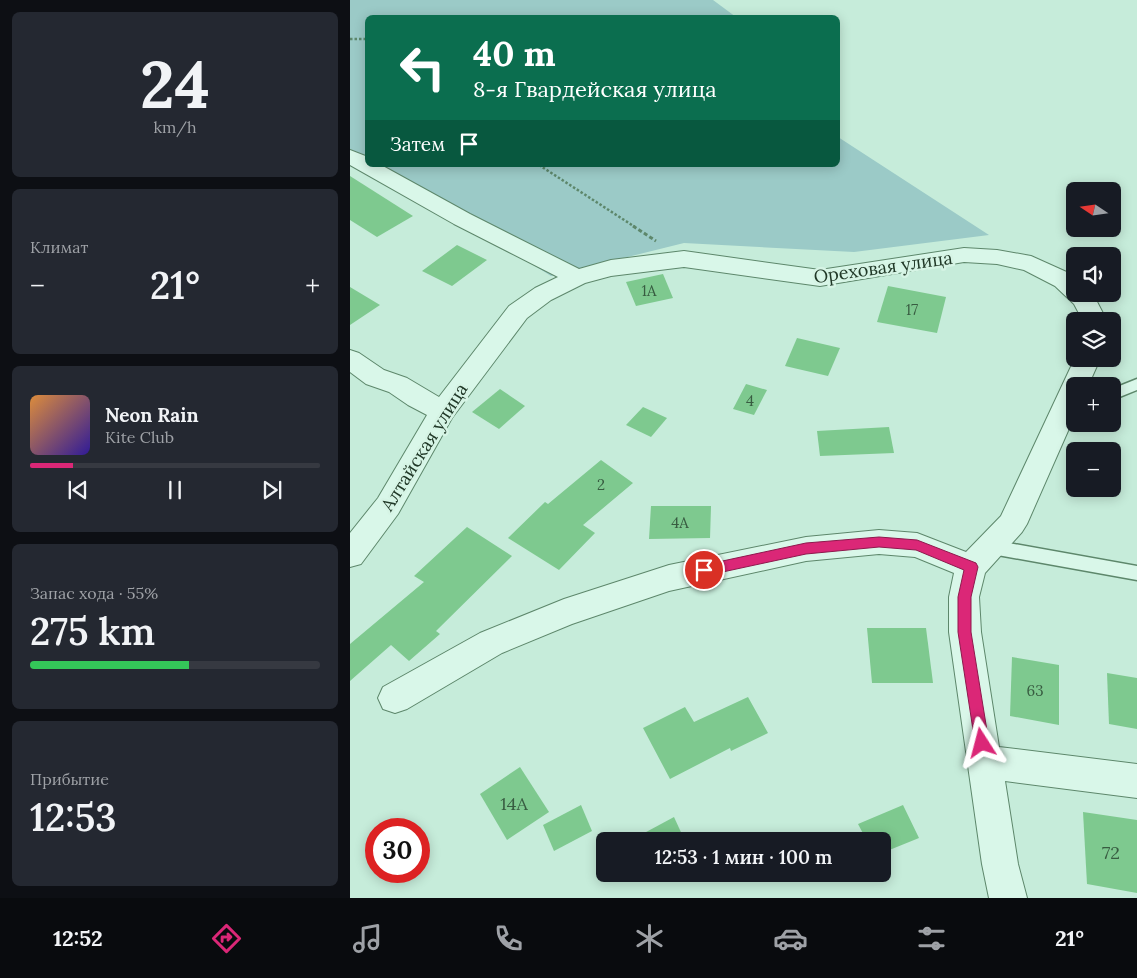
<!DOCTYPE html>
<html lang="ru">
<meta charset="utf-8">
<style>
:root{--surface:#171b24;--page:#242831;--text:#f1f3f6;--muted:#9ea1a6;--line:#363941;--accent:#db2777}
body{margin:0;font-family:Lora,serif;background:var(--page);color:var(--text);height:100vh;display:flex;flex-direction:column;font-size:19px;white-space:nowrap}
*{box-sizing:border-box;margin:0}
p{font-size:16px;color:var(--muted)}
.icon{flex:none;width:28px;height:28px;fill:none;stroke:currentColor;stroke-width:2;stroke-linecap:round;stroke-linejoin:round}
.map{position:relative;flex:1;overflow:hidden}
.sheet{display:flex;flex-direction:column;gap:12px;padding:12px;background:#0d0f14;width:350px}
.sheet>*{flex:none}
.guide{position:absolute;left:15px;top:15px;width:475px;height:152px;border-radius:8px;box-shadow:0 2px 12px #0003;background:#0b6e4f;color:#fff;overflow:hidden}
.needle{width:32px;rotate:283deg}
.controls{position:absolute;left:716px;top:182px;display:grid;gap:10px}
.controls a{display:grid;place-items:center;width:55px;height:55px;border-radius:8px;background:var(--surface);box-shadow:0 2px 12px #0003;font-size:25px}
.speed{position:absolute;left:15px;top:818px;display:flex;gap:10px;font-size:25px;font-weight:700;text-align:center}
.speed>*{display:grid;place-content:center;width:65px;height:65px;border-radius:50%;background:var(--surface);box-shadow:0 2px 12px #0003;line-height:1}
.speed .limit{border:8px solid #d22;background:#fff;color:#111}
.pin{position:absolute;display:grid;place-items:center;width:42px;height:42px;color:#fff;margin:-21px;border:2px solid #fff;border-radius:50%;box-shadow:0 1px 5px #0007}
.me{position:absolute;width:55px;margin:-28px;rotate:351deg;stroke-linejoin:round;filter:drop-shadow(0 0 4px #0008)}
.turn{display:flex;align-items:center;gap:18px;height:105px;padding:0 25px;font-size:22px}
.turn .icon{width:65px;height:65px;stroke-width:2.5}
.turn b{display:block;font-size:35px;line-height:42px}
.then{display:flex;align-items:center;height:48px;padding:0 25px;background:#0003;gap:10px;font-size:19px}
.big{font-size:38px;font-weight:600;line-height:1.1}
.sheet .card{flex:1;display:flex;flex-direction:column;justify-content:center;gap:8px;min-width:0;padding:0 18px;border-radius:8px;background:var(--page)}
.sheet .dial{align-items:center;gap:0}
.dial b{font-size:65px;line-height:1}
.song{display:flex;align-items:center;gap:15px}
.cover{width:60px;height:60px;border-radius:8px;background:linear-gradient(135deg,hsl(30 70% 55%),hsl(250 70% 35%))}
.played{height:5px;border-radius:2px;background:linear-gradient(90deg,var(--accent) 15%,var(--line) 15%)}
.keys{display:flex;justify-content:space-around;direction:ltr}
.heat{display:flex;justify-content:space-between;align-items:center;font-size:28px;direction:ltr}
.charge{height:8px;border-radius:4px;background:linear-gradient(90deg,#34c759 55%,var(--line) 0)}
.trip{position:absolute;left:246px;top:832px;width:295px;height:50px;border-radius:8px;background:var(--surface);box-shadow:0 2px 12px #0003;font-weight:600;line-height:50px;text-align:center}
.tab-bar{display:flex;height:80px;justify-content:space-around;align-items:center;background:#090b0e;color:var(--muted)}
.tab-bar .icon{width:35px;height:35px}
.tab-bar .on{color:var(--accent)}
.tab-bar b{font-size:22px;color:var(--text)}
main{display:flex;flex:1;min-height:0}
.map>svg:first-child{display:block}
.green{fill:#9bcac7}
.building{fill:#7ec98f}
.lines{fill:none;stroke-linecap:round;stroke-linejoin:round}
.service-casing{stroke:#5d876b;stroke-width:3}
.minor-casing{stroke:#5d876b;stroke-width:2}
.path-far1{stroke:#5d876b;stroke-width:2.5;stroke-dasharray:2.5 2;stroke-linecap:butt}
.path{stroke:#5d876b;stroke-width:3;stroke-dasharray:4 2.5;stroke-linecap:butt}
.service{fill:#d9f7e9;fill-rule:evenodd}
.minor{fill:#d9f7e9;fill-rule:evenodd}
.route{fill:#db2777;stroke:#8e194d}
.labels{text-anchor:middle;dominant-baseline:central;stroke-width:5;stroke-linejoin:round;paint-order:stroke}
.number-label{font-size:15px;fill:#385c41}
.street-label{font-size:18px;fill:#203827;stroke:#d6f4e5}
.near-number-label{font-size:18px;fill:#385c41}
</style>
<main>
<section class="sheet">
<div class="card dial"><b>24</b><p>km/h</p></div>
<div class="card"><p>Климат</p>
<div class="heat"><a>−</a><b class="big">21°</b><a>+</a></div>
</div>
<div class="card">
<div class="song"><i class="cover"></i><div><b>Neon Rain</b><p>Kite Club</p></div></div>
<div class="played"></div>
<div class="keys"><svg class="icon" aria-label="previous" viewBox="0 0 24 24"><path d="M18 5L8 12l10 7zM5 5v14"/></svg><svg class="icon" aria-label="pause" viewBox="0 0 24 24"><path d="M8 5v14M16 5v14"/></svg><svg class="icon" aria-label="next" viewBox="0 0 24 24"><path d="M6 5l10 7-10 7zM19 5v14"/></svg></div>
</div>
<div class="card"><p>Запас хода · 55%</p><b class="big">275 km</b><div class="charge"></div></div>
<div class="card"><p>Прибытие</p><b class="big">12:53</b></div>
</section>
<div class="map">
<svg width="787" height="898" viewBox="0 0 787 898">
<rect width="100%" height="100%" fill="#c6ecda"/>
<!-- green -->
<g class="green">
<path d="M0,0H363L386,17L18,18L17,160L0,149Z"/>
<path d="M488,137L639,235L504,252L334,243L201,276L25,165H488Z"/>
</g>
<!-- building -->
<g class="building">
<path d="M0,176L63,216L27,237L0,220Z"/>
<path d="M107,245L137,260L102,286L72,271Z"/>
<path d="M313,274L323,298L286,306L276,282Z"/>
<path d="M538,286L596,297L587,333L527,322Z"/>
<path d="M0,287L30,305L0,325Z"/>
<path d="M447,338L490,348L478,376L435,366Z"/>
<path d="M396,384L417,390L404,415L383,409Z"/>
<path d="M150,389L175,406L149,429L122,412Z"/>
<path d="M293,407L317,418L301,437L276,425Z"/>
<path d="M539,427L544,453L470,456L467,431Z"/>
<path d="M251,460L283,483L233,525L245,533L209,570L158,538L195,502L198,504Z"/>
<path d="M301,506H361L360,538L299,539Z"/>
<path d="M117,527L162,556L86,631L90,634L59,661L41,645L0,681V644L74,582L64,576Z"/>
<path d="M517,628H576L583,683H522Z"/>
<path d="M662,657L709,665V725L660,716Z"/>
<path d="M757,673L787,678V729L759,724Z"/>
<path d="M398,697L418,733L381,751L380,748L320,779L293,728L335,707L344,722Z"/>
<path d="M170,767L199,812L157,840L130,794Z"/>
<path d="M231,805L242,831L204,851L193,825Z"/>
<path d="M553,805L569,838L532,853V841H517L508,824Z"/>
<path d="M733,812L787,820V893L737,884Z"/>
<path d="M324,817L335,841H287L285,838Z"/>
</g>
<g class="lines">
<defs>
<g id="service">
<path d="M787,379V390L762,400V389Z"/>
<path d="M642,540L787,566V580L642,554L636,552L634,547L636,542Z"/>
</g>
<g id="minor">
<path d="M0,150L18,157V165H31L120,214L229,269L261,260L334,251L470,270L614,248L647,250L681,256L721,274L725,278V294H743L757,321H733L724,304L705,286L674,270L647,264L614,262L470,286L334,267L261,276L235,283L201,300L177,318L102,418L48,514L11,564L0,567V533L28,498L77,415L58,405L39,392L16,384L0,372V350L9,353L34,370L57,378L89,397L159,306L185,288L208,277L104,224L0,165Z"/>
<path d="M725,358L750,359L738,386H725V415L677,524L672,532L635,573L629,597L631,632L649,747L787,764V798L655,781L668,864L677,898H639L632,864L599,632V597L604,573L565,557L529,554L456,561L319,591L222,624L152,653L57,709L45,713L33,709L28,698L33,687L130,633L214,599L319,565L456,537L529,530L567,533L616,552L651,516Z"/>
</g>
</defs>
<!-- service casing -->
<use href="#service" class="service-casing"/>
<!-- minor casing -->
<use href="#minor" class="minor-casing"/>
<!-- path-far1 -->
<g class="path-far1">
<path d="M0,39H18"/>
<path d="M189,165L285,227"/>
</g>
<!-- path -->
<path class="path" d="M283,226L306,241"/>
<!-- service -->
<use href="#service" class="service"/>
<!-- minor -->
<use href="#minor" class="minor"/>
</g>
<!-- route -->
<path class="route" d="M529,537L567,540L626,563L628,567L621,597V632L639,743L637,748L632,750L627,748L625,743L608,632V597L614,570L566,550L529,547L456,554L354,576L349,574L347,570L349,567L354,565L456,543Z"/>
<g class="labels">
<!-- number labels -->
<g class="number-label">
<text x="299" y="290">1А</text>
<text x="562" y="309">17</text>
<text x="400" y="400">4</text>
<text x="251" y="484">2</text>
<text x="330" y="522">4А</text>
<text x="685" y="690">63</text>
</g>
<!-- street labels -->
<g class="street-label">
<text transform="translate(533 267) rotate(-8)">Ореховая улица</text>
<text transform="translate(74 447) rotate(-58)">Алтайская улица</text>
</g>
<!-- near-number labels -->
<g class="near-number-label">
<text x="164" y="803">14А</text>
<text x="761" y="852">72</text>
</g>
</g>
</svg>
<div class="controls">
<a><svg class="needle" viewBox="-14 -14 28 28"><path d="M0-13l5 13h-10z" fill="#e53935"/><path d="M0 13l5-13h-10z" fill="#9ea1a6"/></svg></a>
<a><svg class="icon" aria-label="sound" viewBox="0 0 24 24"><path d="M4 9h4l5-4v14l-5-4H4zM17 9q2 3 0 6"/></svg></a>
<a><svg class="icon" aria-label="layers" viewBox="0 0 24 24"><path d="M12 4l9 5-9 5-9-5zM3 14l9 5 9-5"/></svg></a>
<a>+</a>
<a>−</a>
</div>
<div class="speed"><div class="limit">30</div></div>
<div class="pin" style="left:354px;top:570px;background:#d93025"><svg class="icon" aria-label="arrive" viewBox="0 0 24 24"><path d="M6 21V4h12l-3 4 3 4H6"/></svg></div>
<svg class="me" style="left:632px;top:743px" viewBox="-20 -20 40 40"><path d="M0-17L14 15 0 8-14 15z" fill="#db2777" stroke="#fff" stroke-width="4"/></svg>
<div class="trip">12:53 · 1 мин · 100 m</div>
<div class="guide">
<div class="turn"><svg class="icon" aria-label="left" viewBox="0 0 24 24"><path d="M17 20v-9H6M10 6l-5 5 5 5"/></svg><div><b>40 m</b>8-я Гвардейская улица</div></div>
<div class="then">Затем<svg class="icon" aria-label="arrive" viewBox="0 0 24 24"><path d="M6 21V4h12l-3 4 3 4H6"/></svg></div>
</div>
</div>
</main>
<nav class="tab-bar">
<b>12:52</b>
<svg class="icon on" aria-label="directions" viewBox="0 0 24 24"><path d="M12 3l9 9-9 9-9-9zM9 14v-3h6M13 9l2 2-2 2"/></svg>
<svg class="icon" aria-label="music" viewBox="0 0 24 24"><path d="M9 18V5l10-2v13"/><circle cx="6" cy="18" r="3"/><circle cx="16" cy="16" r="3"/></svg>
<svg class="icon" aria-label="phone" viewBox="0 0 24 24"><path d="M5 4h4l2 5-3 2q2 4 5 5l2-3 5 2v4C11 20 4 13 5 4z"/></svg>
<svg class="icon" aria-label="climate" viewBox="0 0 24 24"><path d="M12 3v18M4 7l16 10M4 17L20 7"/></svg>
<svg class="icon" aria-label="car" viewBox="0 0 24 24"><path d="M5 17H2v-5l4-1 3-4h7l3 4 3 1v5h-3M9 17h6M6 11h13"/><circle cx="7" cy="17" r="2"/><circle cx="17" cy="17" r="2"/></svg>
<svg class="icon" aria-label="filters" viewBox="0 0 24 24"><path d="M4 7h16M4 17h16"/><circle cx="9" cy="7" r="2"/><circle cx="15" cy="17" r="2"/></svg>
<b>21°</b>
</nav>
